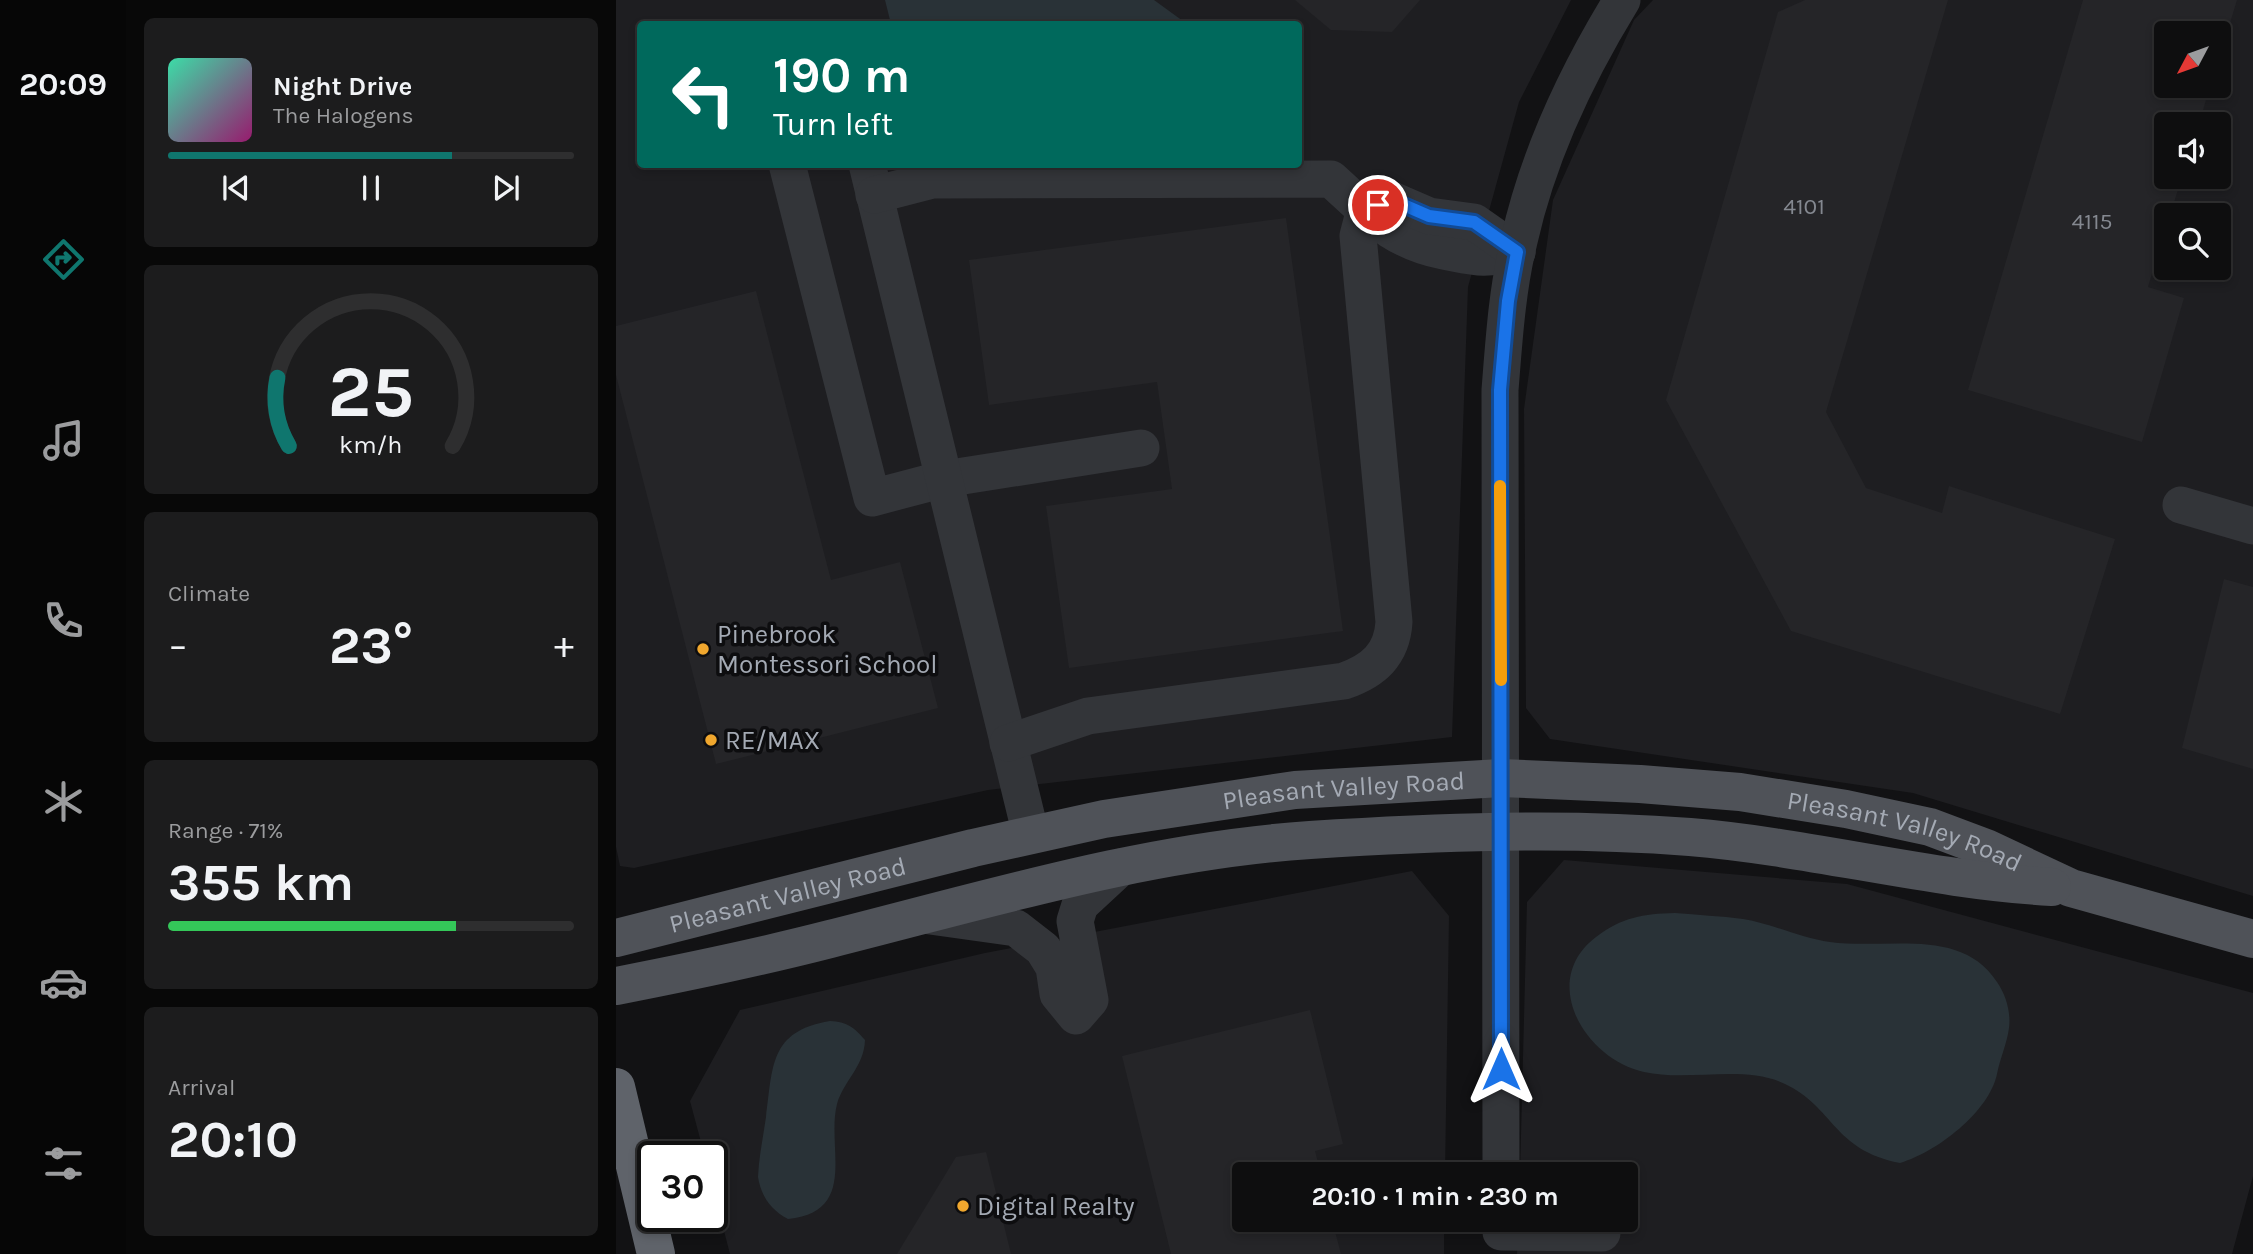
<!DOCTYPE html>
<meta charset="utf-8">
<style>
:root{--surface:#0e0e0f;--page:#1c1c1d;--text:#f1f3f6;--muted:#9b9c9e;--line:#2e2e2f;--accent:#0f766e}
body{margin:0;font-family:Karla,sans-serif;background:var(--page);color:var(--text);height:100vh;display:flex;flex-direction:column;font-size:26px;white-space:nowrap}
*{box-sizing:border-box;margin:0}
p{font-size:23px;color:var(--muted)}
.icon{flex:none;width:38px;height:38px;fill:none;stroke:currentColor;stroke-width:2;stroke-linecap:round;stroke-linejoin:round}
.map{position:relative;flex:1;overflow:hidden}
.sheet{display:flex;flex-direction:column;gap:18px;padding:18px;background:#080808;width:490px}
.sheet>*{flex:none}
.guide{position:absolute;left:21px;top:21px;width:665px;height:147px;border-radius:7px;box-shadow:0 4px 10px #0003,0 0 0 2px var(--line);background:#00695c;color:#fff;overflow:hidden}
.needle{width:46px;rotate:229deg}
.tools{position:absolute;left:1538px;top:21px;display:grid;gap:14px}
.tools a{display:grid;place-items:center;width:77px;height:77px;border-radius:7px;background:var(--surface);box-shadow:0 4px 10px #0003,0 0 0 2px var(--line);font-size:35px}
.speed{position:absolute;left:21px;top:1141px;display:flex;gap:14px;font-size:35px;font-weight:700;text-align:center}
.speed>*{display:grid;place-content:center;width:91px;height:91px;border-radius:50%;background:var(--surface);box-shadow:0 4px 10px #0003,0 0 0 2px var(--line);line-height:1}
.speed .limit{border:4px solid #111;border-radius:10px;background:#fff;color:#111}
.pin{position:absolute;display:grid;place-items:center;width:60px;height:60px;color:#fff;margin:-30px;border:4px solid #fff;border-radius:50%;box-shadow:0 2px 7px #0007}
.me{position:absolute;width:77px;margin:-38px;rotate:0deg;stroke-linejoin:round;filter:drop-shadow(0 0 5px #0008)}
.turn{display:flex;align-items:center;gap:24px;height:147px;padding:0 21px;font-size:32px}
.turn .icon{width:91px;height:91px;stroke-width:2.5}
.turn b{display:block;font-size:49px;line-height:60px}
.big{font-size:52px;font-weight:700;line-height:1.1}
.sheet .card{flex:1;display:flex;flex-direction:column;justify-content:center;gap:10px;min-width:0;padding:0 24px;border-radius:10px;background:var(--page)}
.sheet .dial{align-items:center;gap:0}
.dial svg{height:182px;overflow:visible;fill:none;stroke:var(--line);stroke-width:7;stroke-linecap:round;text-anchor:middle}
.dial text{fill:var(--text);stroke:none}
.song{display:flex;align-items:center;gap:21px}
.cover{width:84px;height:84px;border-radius:10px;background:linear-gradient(135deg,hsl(160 70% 55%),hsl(320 70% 35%))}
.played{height:7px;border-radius:4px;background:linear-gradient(90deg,var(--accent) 70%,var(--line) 70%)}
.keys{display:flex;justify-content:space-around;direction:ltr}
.heat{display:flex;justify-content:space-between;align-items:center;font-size:38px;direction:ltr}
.charge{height:10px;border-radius:5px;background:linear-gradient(90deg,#34c759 71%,var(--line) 0)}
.trip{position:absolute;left:616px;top:1162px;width:406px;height:70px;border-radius:7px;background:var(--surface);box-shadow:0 4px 10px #0003,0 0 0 2px var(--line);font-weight:700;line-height:70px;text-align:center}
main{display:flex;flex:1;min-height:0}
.tab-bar{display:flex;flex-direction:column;width:126px;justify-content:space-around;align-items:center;background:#060606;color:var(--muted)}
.tab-bar .icon{width:49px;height:49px}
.tab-bar .on{color:var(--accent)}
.tab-bar b{font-size:32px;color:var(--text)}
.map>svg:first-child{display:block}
.built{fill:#1e1e21;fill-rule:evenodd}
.water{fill:#293237}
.building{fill:#252528}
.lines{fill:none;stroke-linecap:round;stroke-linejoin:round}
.minor{stroke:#333539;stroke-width:37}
.major{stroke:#4f5258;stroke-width:38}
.highway{stroke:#5f636a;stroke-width:38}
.route-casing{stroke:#114b97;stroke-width:18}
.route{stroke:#1a73e8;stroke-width:12}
.slow{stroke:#f59e0b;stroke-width:12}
.poi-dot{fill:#f0a72e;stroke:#0d0d0f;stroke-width:2.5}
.labels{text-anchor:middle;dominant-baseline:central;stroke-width:7;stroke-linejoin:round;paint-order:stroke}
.number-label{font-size:23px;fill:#848890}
.poi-label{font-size:26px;fill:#a4aab4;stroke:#0d0d0f;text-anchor:start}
.street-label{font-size:26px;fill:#a4aab4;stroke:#0d0d0f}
</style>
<main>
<nav class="tab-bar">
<b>20:09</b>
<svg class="icon on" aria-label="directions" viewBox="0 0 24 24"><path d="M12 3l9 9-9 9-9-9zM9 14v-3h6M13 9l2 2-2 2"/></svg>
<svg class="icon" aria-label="music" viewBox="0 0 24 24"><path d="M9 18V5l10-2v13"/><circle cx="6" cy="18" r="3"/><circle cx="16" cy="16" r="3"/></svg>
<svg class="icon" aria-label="phone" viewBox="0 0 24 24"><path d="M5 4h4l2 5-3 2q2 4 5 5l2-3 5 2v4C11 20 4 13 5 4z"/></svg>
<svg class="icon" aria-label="climate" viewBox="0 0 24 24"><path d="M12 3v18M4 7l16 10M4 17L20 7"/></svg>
<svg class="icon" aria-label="car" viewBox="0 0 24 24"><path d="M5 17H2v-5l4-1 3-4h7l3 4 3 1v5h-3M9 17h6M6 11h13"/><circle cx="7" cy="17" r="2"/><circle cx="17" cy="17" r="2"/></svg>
<svg class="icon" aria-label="filters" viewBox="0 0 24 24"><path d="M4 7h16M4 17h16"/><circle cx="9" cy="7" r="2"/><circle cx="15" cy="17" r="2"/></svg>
</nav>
<section class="sheet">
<div class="card">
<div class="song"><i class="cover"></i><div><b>Night Drive</b><p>The Halogens</p></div></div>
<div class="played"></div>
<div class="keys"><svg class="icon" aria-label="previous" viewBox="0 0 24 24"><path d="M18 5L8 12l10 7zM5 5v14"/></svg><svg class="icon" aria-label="pause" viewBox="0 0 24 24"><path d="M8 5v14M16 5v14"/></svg><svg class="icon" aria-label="next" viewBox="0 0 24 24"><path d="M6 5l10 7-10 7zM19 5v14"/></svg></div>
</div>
<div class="card dial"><svg viewBox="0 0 100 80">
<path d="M14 69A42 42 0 1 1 86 69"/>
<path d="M14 69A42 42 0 0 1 9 39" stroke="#0f766e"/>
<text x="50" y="56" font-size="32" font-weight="700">25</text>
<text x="50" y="72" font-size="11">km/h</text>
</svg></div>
<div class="card"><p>Climate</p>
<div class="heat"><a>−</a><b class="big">23°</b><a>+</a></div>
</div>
<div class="card"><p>Range · 71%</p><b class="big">355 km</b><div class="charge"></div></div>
<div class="card"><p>Arrival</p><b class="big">20:10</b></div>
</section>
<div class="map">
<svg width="1637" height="1254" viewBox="0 0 1637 1254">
<rect width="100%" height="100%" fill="#121214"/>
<!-- built -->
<g class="built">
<path d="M0,0H955L903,102L852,287L836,737L372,790L18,868L4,866L0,847ZM24,24H682V164H24Z"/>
<path d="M1037,0H1637V896L1297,793L934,739L910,708L908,409L937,200L1018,20ZM1550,33H1603V86H1550ZM1550,124H1603V177H1550ZM1550,215H1603V268H1550Z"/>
<path d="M948,860L1231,884L1637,993V1176L1616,1254H901L902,1220H1010V1174H904L911,902Z"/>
<path d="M796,871L833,916L829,1174H628V1220H828V1254H114L96,1185V1157H89L74,1101L124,1010L369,953Z"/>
</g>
<!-- water -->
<g class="water">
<path d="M269,0H538L571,24H275Z"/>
<path d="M1059,913C1081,915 1105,916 1127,919C1157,924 1185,938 1214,942C1271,950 1345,926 1381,982C1390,995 1395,1012 1393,1028C1391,1043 1384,1059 1381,1074C1373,1112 1321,1152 1284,1163C1217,1150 1218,1107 1169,1084C1129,1064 1072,1082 1028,1072C969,1059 922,981 980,937C1006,917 1027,914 1059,913Z"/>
<path d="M214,1021C231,1022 238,1027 249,1040C248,1067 228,1080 221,1104C210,1147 243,1212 172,1219C155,1210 145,1196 142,1177C143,1156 147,1138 150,1117C157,1067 153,1031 214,1021Z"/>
</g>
<!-- building -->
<g class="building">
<path d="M679,0H804L776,32L715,30Z"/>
<path d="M1189,0H1332L1210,412L1250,488L1326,513L1333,486L1499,539L1444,714L1175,631L1050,400L1162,12Z"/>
<path d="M1467,0H1621L1604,56L1603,33H1550V86H1594L1583,124H1550V177H1566L1554,215H1550V227L1532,287L1568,298L1526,442L1352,390Z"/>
<path d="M670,218L727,631L453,668L430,506L556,489L541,382L373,405L353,260Z"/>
<path d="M140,291L215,580L284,562L322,708L100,764L0,375V326Z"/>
<path d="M1608,579L1637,587V769L1566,748Z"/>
<path d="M694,1010L727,1144L699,1151L705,1174H628V1220H716L725,1254H555L506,1056Z"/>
<path d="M370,1152L395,1254H281L340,1157Z"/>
</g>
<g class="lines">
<!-- minor -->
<g class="minor">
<path d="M171,164L256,498L328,479L525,448"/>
<path d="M251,164L415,835"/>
<path d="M258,195L316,180L715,179C754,214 774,240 827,251C859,257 868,261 901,252"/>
<path d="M749,209L776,200L813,216L858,222L901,252"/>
<path d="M1565,505L1637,526"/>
<path d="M392,743L472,716L728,681C757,671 776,655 778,622L742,236L749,209"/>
<path d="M307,915L400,928L427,949L438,967L442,994L460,1016L474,1000L459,921L464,905L505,867"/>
<path d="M885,1174L884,390C888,340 891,290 903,241C922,155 960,75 1006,0"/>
<path d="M885,1232L986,1233"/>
</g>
<!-- major -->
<g class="major">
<path id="s1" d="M0,938L357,848L488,819L679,790L885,778L1024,784L1124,792L1230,809L1314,827L1370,848L1455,888L1637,939"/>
<path d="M0,986C72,972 144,957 214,939C373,899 530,851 694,840C819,832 948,827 1074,837C1195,847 1314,880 1436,887"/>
</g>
<!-- highway -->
<path class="highway" d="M0,1087L40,1254"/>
</g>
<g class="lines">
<defs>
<path id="route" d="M762,205L776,200L813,216L858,222L901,252L892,301L884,390L885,1069"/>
</defs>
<!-- route casing -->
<use href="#route" class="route-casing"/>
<!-- route -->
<use href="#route" class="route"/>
<!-- slow -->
<path class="slow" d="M884,486L885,680"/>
</g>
<!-- markers -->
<g class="poi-dot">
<circle cx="87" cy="649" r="7"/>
<circle cx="95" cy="740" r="7"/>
<circle cx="347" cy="1206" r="7"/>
</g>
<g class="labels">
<!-- number labels -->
<g class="number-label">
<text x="1188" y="206">4101</text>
<text x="1476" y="221">4115</text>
</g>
<!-- poi labels -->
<g class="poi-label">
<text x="101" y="634">Pinebrook<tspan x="101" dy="30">Montessori School</tspan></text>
<text x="109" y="740">RE/MAX</text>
<text x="361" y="1206">Digital Realty</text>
</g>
<!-- street labels -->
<g class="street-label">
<text stroke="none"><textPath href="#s1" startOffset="744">Pleasant Valley Road</textPath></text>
<text stroke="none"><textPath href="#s1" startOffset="1311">Pleasant Valley Road</textPath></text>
<text stroke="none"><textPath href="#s1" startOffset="177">Pleasant Valley Road</textPath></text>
</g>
</g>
</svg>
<div class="tools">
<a><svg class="needle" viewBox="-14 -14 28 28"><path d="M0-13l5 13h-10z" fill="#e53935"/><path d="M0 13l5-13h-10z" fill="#9b9c9e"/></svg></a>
<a><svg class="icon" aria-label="sound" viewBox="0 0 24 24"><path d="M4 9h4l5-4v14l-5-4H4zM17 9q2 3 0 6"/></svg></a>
<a><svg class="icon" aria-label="search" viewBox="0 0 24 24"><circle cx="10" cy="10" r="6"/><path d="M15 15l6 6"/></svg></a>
</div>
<div class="speed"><div class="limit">30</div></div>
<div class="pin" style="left:762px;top:205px;background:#d93025"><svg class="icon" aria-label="arrive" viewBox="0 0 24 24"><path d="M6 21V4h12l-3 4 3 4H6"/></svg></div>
<svg class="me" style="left:885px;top:1069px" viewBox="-20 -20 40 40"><path d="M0-17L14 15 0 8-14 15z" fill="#1a73e8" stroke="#fff" stroke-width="4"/></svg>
<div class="trip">20:10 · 1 min · 230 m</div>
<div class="guide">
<div class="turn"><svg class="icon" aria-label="left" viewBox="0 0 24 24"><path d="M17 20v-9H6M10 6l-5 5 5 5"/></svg><div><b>190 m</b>Turn left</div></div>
</div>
</div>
</main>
